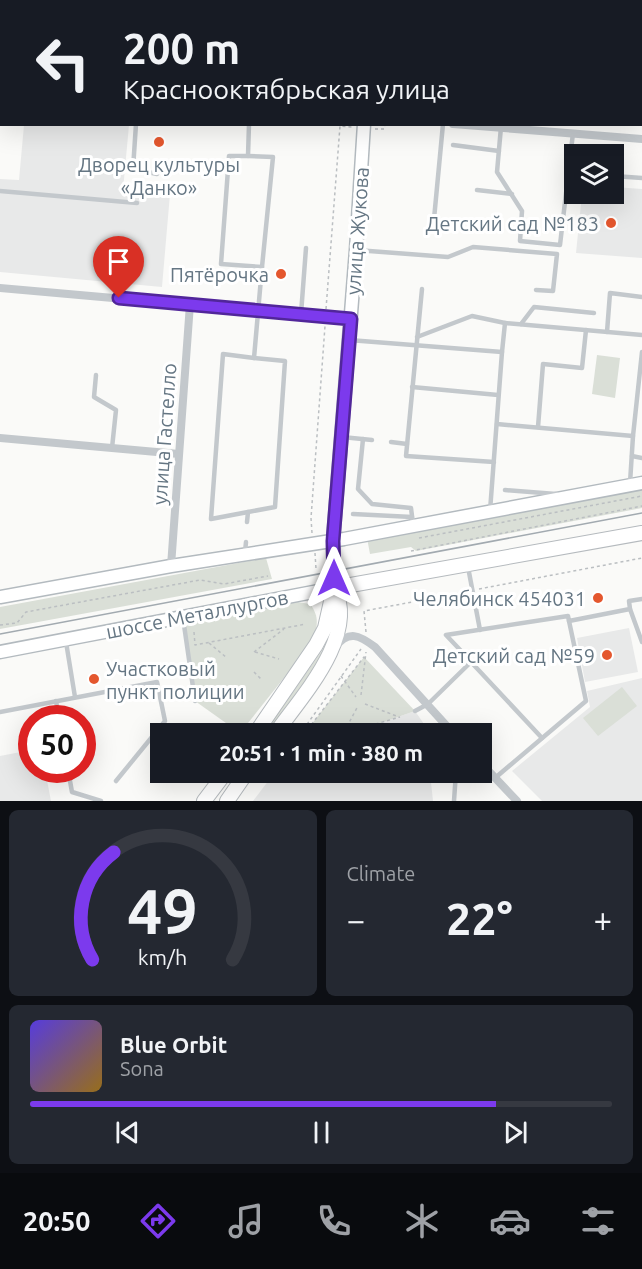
<!DOCTYPE html>
<meta charset="utf-8">
<style>
:root{--surface:#171b24;--page:#242831;--text:#f1f3f6;--muted:#9ea1a6;--line:#363941;--accent:#7c3aed}
body{margin:0;font-family:Ubuntu,sans-serif;background:var(--page);color:var(--text);height:100vh;display:flex;flex-direction:column;font-size:22px;white-space:nowrap}
*{box-sizing:border-box;margin:0}
p{font-size:20px;color:var(--muted)}
.icon{flex:none;width:33px;height:33px;fill:none;stroke:currentColor;stroke-width:2;stroke-linecap:round;stroke-linejoin:round}
.map{position:relative;height:801px;overflow:hidden}
.side{display:flex;flex-direction:column;gap:9px;padding:9px;background:#0d0f14;flex:1}
.side>*{flex:none}
.top-card{position:absolute;left:0px;top:0px;width:642px;height:126px;box-shadow:0 6px 24px #0002;background:#171b24;color:var(--text);overflow:hidden}
.buttons{position:absolute;left:564px;top:144px;display:grid;gap:12px}
.buttons a{display:grid;place-items:center;width:60px;height:60px;border-radius:0px;background:var(--surface);box-shadow:0 6px 24px #0002;font-size:30px}
.speed{position:absolute;left:18px;top:705px;display:flex;gap:12px;font-size:30px;font-weight:700;text-align:center}
.speed>*{display:grid;place-content:center;width:78px;height:78px;border-radius:50%;background:var(--surface);box-shadow:0 6px 24px #0002;line-height:1}
.speed .limit{border:9px solid #d22;background:#fff;color:#111}
.pin{position:absolute;display:grid;place-items:center;width:51px;height:51px;color:#fff;margin:-62px -26px;border-radius:50% 50% 50% 0;rotate:-45deg;box-shadow:0 0 6px #0007}
.pin .icon{rotate:45deg}
.me{position:absolute;width:66px;margin:-33px;rotate:0deg;stroke-linejoin:round;filter:drop-shadow(0 0 4px #0008)}
.turn{display:flex;align-items:center;gap:21px;height:126px;padding:0 24px;font-size:27px}
.turn .icon{width:78px;height:78px;stroke-width:2.5}
.turn b{display:block;font-size:42px;line-height:51px}
.big{font-size:45px;font-weight:700;line-height:1.1}
.side .card{flex:1;display:flex;flex-direction:column;justify-content:center;gap:9px;min-width:0;padding:0 21px;border-radius:9px;background:var(--page)}
.side .dial{align-items:center;gap:0}
.dial svg{height:156px;overflow:visible;fill:none;stroke:var(--line);stroke-width:7;stroke-linecap:round;text-anchor:middle}
.dial text{fill:var(--text);stroke:none}
.song{display:flex;align-items:center;gap:18px}
.cover{width:72px;height:72px;border-radius:9px;background:linear-gradient(135deg,hsl(250 70% 55%),hsl(40 70% 35%))}
.played{height:6px;border-radius:3px;background:linear-gradient(90deg,var(--accent) 80%,var(--line) 80%)}
.keys{display:flex;justify-content:space-around;direction:ltr}
.heat{display:flex;justify-content:space-between;align-items:center;font-size:33px;direction:ltr}
.side .tiles{flex:1;display:grid;gap:9px;grid-template-columns:1fr 1fr}
.card:last-child{grid-column:span 2}
.trip{position:absolute;left:150px;top:723px;width:342px;height:60px;border-radius:0px;background:var(--surface);box-shadow:0 6px 24px #0002;font-weight:700;line-height:60px;text-align:center}
.dock{display:flex;height:96px;justify-content:space-around;align-items:center;background:#090b0e;color:var(--muted)}
.dock .icon{width:42px;height:42px}
.dock .selected{color:var(--accent)}
.dock b{font-size:27px;color:var(--text)}
.map>svg:first-child{display:block}
.built{fill:#e8e9e9}
.green{fill:#dadfd7}
.lines{fill:none;stroke-linecap:round;stroke-linejoin:round}
.secondary-casing{stroke:#b3babf;stroke-width:15}
.primary-casing{stroke:#b5babe;stroke-width:16}
.path{stroke:#bbbfc2;stroke-width:1.5;stroke-dasharray:3 3;stroke-linecap:butt}
.lane{stroke:#c3c8cc;stroke-width:4.5}
.street{stroke:#c3c8cc;stroke-width:8}
.secondary{stroke:#fff;stroke-width:12}
.primary{stroke:#fff;stroke-width:14}
.tram{stroke:#a2aab0;stroke-width:1.5}
.route-casing{stroke:#51269a;stroke-width:15}
.route{stroke:#7c3aed;stroke-width:10}
.poi-dot{fill:#e4572e;stroke:#fff;stroke-width:2}
.labels{text-anchor:middle;dominant-baseline:central;stroke-width:6;stroke-linejoin:round;paint-order:stroke}
.poi-label{font-size:20px;fill:#657683;stroke:#fff;text-anchor:end}
.street-label{font-size:20px;fill:#657683;stroke:#fff}
</style>
<div class="map">
<svg width="642" height="801" viewBox="0 0 642 801">
<rect width="100%" height="100%" fill="#fafaf8"/>
<!-- built -->
<g class="built">
<path d="M0,0H24L2,2L1,73Z"/>
<path d="M24,125H129L123,190L170,194L162,287L0,272V179L19,180Z"/>
<path d="M614,187L642,189V258L576,253L582,194H614Z"/>
<path d="M629,628L638,672L585,682L577,638Z"/>
<path d="M642,678V801H542L512,771L590,707L587,691Z"/>
<path d="M415,711L424,724L425,733L341,734L369,727Z"/>
<path d="M31,750L32,770H45L51,801H0V756Z"/>
<path d="M275,772L430,773L433,801H253Z"/>
</g>
<!-- green -->
<g class="green">
<path d="M597,355L620,358L615,398L592,394Z"/>
<path d="M642,486V508L416,551L411,547L370,554L367,538Z"/>
<path d="M266,558L272,579L0,629V607Z"/>
<path d="M291,601L310,604C321,618 317,630 310,645L240,733L195,701L183,621Z"/>
<path d="M331,620L329,648L268,733L263,734L326,645Z"/>
<path d="M364,657L415,711L369,727L341,733L304,734Z"/>
<path d="M622,687L637,706L598,736L583,718Z"/>
</g>
<g class="lines">
<defs>
<g id="secondary">
<path d="M374,2V0"/>
<path d="M0,597L171,566L344,539L642,483"/>
<path d="M0,652L334,588L333,541L356,250L364,124"/>
</g>
<g id="primary">
<path d="M334,588L642,533"/>
<path d="M255,734L316,645L325,628L334,588"/>
<path d="M275,734C301,697 359,636 334,588"/>
<path d="M204,801L226,772"/>
<path d="M227,801L247,772"/>
</g>
</defs>
<!-- secondary casing -->
<use href="#secondary" class="secondary-casing"/>
<!-- primary casing -->
<use href="#primary" class="primary-casing"/>
<!-- path -->
<g class="path">
<path d="M296,0L318,2"/>
<path d="M355,2V0"/>
<path d="M375,129H384L385,124"/>
<path d="M326,309L340,126L353,127"/>
<path d="M312,533L311,518L325,326"/>
<path d="M419,538L642,496"/>
<path d="M411,551L642,506"/>
<path d="M315,553L316,569"/>
<path d="M479,589L642,558"/>
<path d="M0,625L17,623L26,612L200,580L224,584L268,576"/>
<path d="M194,632L195,645L306,624"/>
<path d="M366,632L364,611L466,592"/>
<path d="M209,643L227,658"/>
<path d="M254,652L284,629"/>
<path d="M255,652L279,659"/>
<path d="M254,672L262,680"/>
<path d="M341,676L356,697"/>
<path d="M361,695L366,652"/>
<path d="M365,704L399,717"/>
<path d="M344,732L358,706"/>
<path d="M300,734L361,649"/>
<path d="M304,734L364,657L367,660"/>
<path d="M341,734L400,717"/>
</g>
<!-- lane -->
<g class="lane">
<path d="M128,2V0"/>
<path d="M259,2V0"/>
<path d="M512,2L513,0"/>
<path d="M540,2V0"/>
<path d="M136,124L133,169L157,174"/>
<path d="M501,127L497,172L522,211L520,241L560,245L573,133"/>
<path d="M453,145L499,151"/>
<path d="M248,156L273,157L262,267"/>
<path d="M614,176L642,178"/>
<path d="M477,190L512,194"/>
<path d="M0,191L137,203"/>
<path d="M434,219L443,124"/>
<path d="M356,250L448,257L473,247L557,254L553,291L536,290"/>
<path d="M422,289L406,456L494,462"/>
<path d="M301,314L306,248"/>
<path d="M521,324L534,307L594,313"/>
<path d="M607,332L610,293L642,297"/>
<path d="M417,337L472,316L505,323"/>
<path d="M349,340L502,352L505,323L642,335"/>
<path d="M96,375L94,397L116,410L112,448"/>
<path d="M412,387L498,395"/>
<path d="M497,424L633,436"/>
<path d="M538,427L543,364L582,368L586,330"/>
<path d="M342,437L372,440"/>
<path d="M363,439L358,489L372,504L411,508L413,524"/>
<path d="M391,442L407,444"/>
<path d="M632,456L642,458"/>
<path d="M630,483L633,436L642,352"/>
<path d="M505,490L556,494"/>
<path d="M490,511L502,352"/>
<path d="M248,512L211,519L223,354L254,358L262,267L221,264L229,156H248L249,124"/>
<path d="M353,514L412,517"/>
<path d="M247,522L248,512L275,507L285,361L254,358"/>
<path d="M245,552L246,542"/>
<path d="M468,567L480,630"/>
<path d="M630,609L642,642"/>
<path d="M183,618L195,701"/>
<path d="M66,642L75,697"/>
<path d="M464,654L446,635L568,616L569,621L630,609L629,601L642,599"/>
<path d="M56,701L59,718"/>
<path d="M415,711L428,704L471,662L542,738"/>
<path d="M0,712L157,682L165,721L116,781"/>
<path d="M68,770L72,792L101,801"/>
<path d="M495,778L586,701L569,621"/>
<path d="M454,801L456,772"/>
</g>
<!-- street -->
<g class="street">
<path d="M181,0L200,2"/>
<path d="M640,34H642"/>
<path d="M0,87L2,88"/>
<path d="M453,124L642,139"/>
<path d="M0,288L351,319"/>
<path d="M0,438L179,454"/>
<path d="M171,566L190,304"/>
<path d="M335,647C349,630 359,635 375,647L454,734"/>
<path d="M482,764L517,801"/>
</g>
<!-- secondary -->
<use href="#secondary" class="secondary"/>
<!-- primary -->
<use href="#primary" class="primary"/>
<!-- tram -->
<path class="tram" d="M0,634L642,513"/>
</g>
<g class="lines">
<defs>
<path id="route" d="M119,298L351,319L333,541L334,578"/>
</defs>
<!-- route casing -->
<use href="#route" class="route-casing"/>
<!-- route -->
<use href="#route" class="route"/>
</g>
<!-- markers -->
<g class="poi-dot">
<circle cx="159" cy="142" r="6"/>
<circle cx="611" cy="223" r="6"/>
<circle cx="281" cy="274" r="6"/>
<circle cx="598" cy="598" r="6"/>
<circle cx="607" cy="655" r="6"/>
<circle cx="94" cy="679" r="6"/>
</g>
<g class="labels">
<!-- poi labels -->
<g class="poi-label">
<text x="159" y="164" text-anchor="middle">Дворец культуры<tspan x="159" dy="23">«Данко»</tspan></text>
<text x="599" y="223">Детский сад №183</text>
<text x="269" y="274">Пятёрочка</text>
<text x="586" y="598">Челябинск 454031</text>
<text x="595" y="655">Детский сад №59</text>
<text x="106" y="668" text-anchor="start">Участковый<tspan x="106" dy="23">пункт полиции</tspan></text>
</g>
<!-- street labels -->
<g class="street-label">
<text transform="translate(357 231) rotate(-86)">улица Жукова</text>
<text transform="translate(164 434) rotate(-86)">улица Гастелло</text>
<text transform="translate(197 614) rotate(-11)">шоссе Металлургов</text>
</g>
</g>
</svg>
<div class="buttons">
<a><svg class="icon" aria-label="layers" viewBox="0 0 24 24"><path d="M12 4l9 5-9 5-9-5zM3 14l9 5 9-5"/></svg></a>
</div>
<div class="speed"><div class="limit">50</div></div>
<div class="pin" style="left:119px;top:298px;background:#d93025"><svg class="icon" aria-label="arrive" viewBox="0 0 24 24"><path d="M6 21V4h12l-3 4 3 4H6"/></svg></div>
<svg class="me" style="left:334px;top:578px" viewBox="-20 -20 40 40"><path d="M0-17L14 15 0 8-14 15z" fill="#7c3aed" stroke="#fff" stroke-width="4"/></svg>
<div class="trip">20:51 · 1 min · 380 m</div>
<div class="top-card">
<div class="turn"><svg class="icon" aria-label="left" viewBox="0 0 24 24"><path d="M17 20v-9H6M10 6l-5 5 5 5"/></svg><div><b>200 m</b>Краснооктябрьская улица</div></div>
</div>
</div>
<section class="side">
<div class="tiles">
<div class="card dial"><svg viewBox="0 0 100 80">
<path d="M14 69A42 42 0 1 1 86 69"/>
<path d="M14 69A42 42 0 0 1 25 14" stroke="#7c3aed"/>
<text x="50" y="56" font-size="32" font-weight="700">49</text>
<text x="50" y="72" font-size="11">km/h</text>
</svg></div>
<div class="card"><p>Climate</p>
<div class="heat"><a>−</a><b class="big">22°</b><a>+</a></div>
</div>
<div class="card">
<div class="song"><i class="cover"></i><div><b>Blue Orbit</b><p>Sona</p></div></div>
<div class="played"></div>
<div class="keys"><svg class="icon" aria-label="previous" viewBox="0 0 24 24"><path d="M18 5L8 12l10 7zM5 5v14"/></svg><svg class="icon" aria-label="pause" viewBox="0 0 24 24"><path d="M8 5v14M16 5v14"/></svg><svg class="icon" aria-label="next" viewBox="0 0 24 24"><path d="M6 5l10 7-10 7zM19 5v14"/></svg></div>
</div>
</div>
</section>
<nav class="dock">
<b>20:50</b>
<svg class="icon selected" aria-label="directions" viewBox="0 0 24 24"><path d="M12 3l9 9-9 9-9-9zM9 14v-3h6M13 9l2 2-2 2"/></svg>
<svg class="icon" aria-label="music" viewBox="0 0 24 24"><path d="M9 18V5l10-2v13"/><circle cx="6" cy="18" r="3"/><circle cx="16" cy="16" r="3"/></svg>
<svg class="icon" aria-label="phone" viewBox="0 0 24 24"><path d="M5 4h4l2 5-3 2q2 4 5 5l2-3 5 2v4C11 20 4 13 5 4z"/></svg>
<svg class="icon" aria-label="climate" viewBox="0 0 24 24"><path d="M12 3v18M4 7l16 10M4 17L20 7"/></svg>
<svg class="icon" aria-label="car" viewBox="0 0 24 24"><path d="M5 17H2v-5l4-1 3-4h7l3 4 3 1v5h-3M9 17h6M6 11h13"/><circle cx="7" cy="17" r="2"/><circle cx="17" cy="17" r="2"/></svg>
<svg class="icon" aria-label="filters" viewBox="0 0 24 24"><path d="M4 7h16M4 17h16"/><circle cx="9" cy="7" r="2"/><circle cx="15" cy="17" r="2"/></svg>
</nav>
